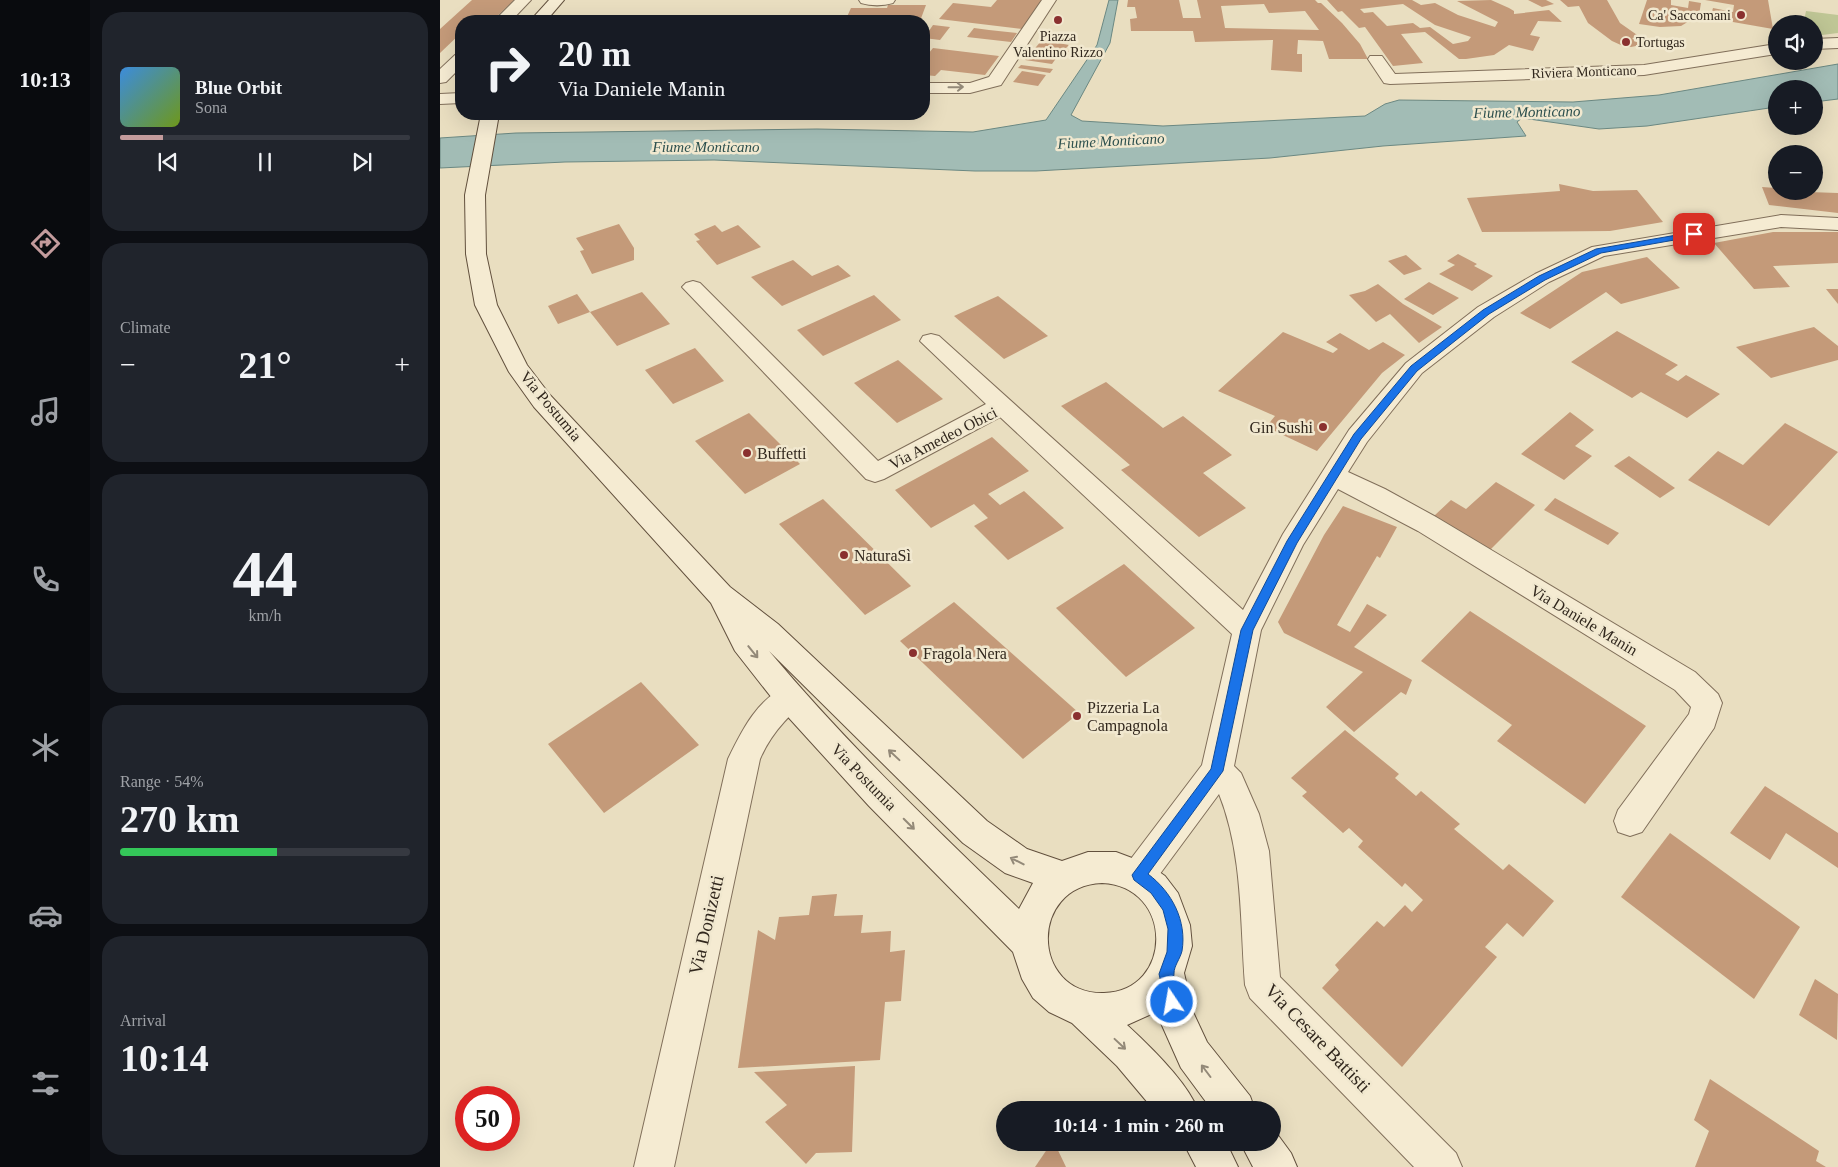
<!DOCTYPE html>
<meta charset="utf-8">
<style>
:root{--surface:#171b24;--page:#20242c;--text:#f1f3f6;--muted:#9ea1a6;--line:#363941;--accent:#c39b9c}
body{margin:0;font-family:Georgia,serif;background:var(--page);color:var(--text);height:100vh;display:flex;flex-direction:column;font-size:19px;white-space:nowrap}
*{box-sizing:border-box;margin:0}
p{font-size:16px;color:var(--muted)}
.icon{flex:none;width:28px;height:28px;fill:none;stroke:currentColor;stroke-width:2;stroke-linecap:round;stroke-linejoin:round}
.map{position:relative;flex:1;overflow:hidden}
.drawer{display:flex;flex-direction:column;gap:12px;padding:12px;background:#0d0f14;width:350px}
.drawer>*{flex:none}
.banner{position:absolute;left:15px;top:15px;width:475px;height:105px;border-radius:20px;box-shadow:0 5px 20px #0002;background:#171b24;color:var(--text);overflow:hidden}
.tools{position:absolute;left:1328px;top:15px;display:grid;gap:10px}
.tools a{display:grid;place-items:center;width:55px;height:55px;border-radius:50%;background:var(--surface);box-shadow:0 5px 20px #0002;font-size:25px}
.speed{position:absolute;left:15px;top:1086px;display:flex;gap:10px;font-size:25px;font-weight:700;text-align:center}
.speed>*{display:grid;place-content:center;width:65px;height:65px;border-radius:50%;background:var(--surface);box-shadow:0 5px 20px #0002;line-height:1}
.speed .limit{border:8px solid #d22;background:#fff;color:#111}
.pin{position:absolute;display:grid;place-items:center;width:42px;height:42px;color:#fff;margin:-21px;border-radius:10px;box-shadow:0 2px 8px #0006}
.me{position:absolute;width:55px;margin:-28px;rotate:348deg;stroke-linejoin:round;filter:drop-shadow(0 0 4px #0008)}
.turn{display:flex;align-items:center;gap:18px;height:105px;padding:0 20px;font-size:22px}
.turn .icon{width:65px;height:65px;stroke-width:2.5}
.turn b{display:block;font-size:35px;line-height:42px}
.big{font-size:38px;font-weight:700;line-height:1.1}
.drawer .widget{flex:1;display:flex;flex-direction:column;justify-content:center;gap:8px;min-width:0;padding:0 18px;border-radius:20px;background:var(--page)}
.drawer .dial{align-items:center;gap:0}
.dial b{font-size:65px;line-height:1}
.song{display:flex;align-items:center;gap:15px}
.cover{width:60px;height:60px;border-radius:8px;background:linear-gradient(135deg,hsl(210 70% 55%),hsl(80 70% 35%))}
.played{height:5px;border-radius:2px;background:linear-gradient(90deg,var(--accent) 15%,var(--line) 15%)}
.keys{display:flex;justify-content:space-around;direction:ltr}
.heat{display:flex;justify-content:space-between;align-items:center;font-size:28px;direction:ltr}
.charge{height:8px;border-radius:4px;background:linear-gradient(90deg,#34c759 54%,var(--line) 0)}
.trip{position:absolute;left:556px;top:1101px;width:285px;height:50px;border-radius:25px;background:var(--surface);box-shadow:0 5px 20px #0002;font-weight:700;line-height:50px;text-align:center}
main{display:flex;flex:1;min-height:0}
.menu{display:flex;flex-direction:column;width:90px;justify-content:space-around;align-items:center;background:#090b0e;color:var(--muted)}
.menu .icon{width:35px;height:35px}
.menu .selected{color:var(--accent)}
.menu b{font-size:22px;color:var(--text)}
.map>svg:first-child{display:block}
.green{fill:#bfc695}
.water{fill:#a2bcb5;stroke:#6b8882}
.building{fill:#c49a79;fill-rule:evenodd}
.lines{fill:none;stroke-linecap:round;stroke-linejoin:round}
.minor-casing{stroke:#816f5a;stroke-width:2}
.secondary-casing{stroke:#62503d;stroke-width:2}
.minor{fill:#f5ebd2;fill-rule:evenodd}
.secondary{fill:#f5ebd2;fill-rule:evenodd}
.oneway{stroke:#938978}
.route{fill:#1a73e8;stroke:#114b97}
.poi-dot{fill:#8a302f;stroke:#f1e8cf;stroke-width:2}
.labels{text-anchor:middle;dominant-baseline:central;stroke-width:5;stroke-linejoin:round;paint-order:stroke}
.far-poi-label{font-size:14px;fill:#31271d;stroke:#f1e8cf;text-anchor:end}
.far-street-label{font-size:14px;fill:#31271d;stroke:#f1e8cf}
.far-water-label{font-size:15px;font-style:italic;fill:#2d504e;stroke:#f1e8cf}
.street-label{font-size:16px;fill:#31271d;stroke:#f1e8cf}
.poi-label{font-size:16px;fill:#31271d;stroke:#f1e8cf;text-anchor:start}
.near-street-label{font-size:19px;fill:#31271d;stroke:#f1e8cf}
</style>
<main>
<nav class="menu">
<b>10:13</b>
<svg class="icon selected" aria-label="directions" viewBox="0 0 24 24"><path d="M12 3l9 9-9 9-9-9zM9 14v-3h6M13 9l2 2-2 2"/></svg>
<svg class="icon" aria-label="music" viewBox="0 0 24 24"><path d="M9 18V5l10-2v13"/><circle cx="6" cy="18" r="3"/><circle cx="16" cy="16" r="3"/></svg>
<svg class="icon" aria-label="phone" viewBox="0 0 24 24"><path d="M5 4h4l2 5-3 2q2 4 5 5l2-3 5 2v4C11 20 4 13 5 4z"/></svg>
<svg class="icon" aria-label="climate" viewBox="0 0 24 24"><path d="M12 3v18M4 7l16 10M4 17L20 7"/></svg>
<svg class="icon" aria-label="car" viewBox="0 0 24 24"><path d="M5 17H2v-5l4-1 3-4h7l3 4 3 1v5h-3M9 17h6M6 11h13"/><circle cx="7" cy="17" r="2"/><circle cx="17" cy="17" r="2"/></svg>
<svg class="icon" aria-label="filters" viewBox="0 0 24 24"><path d="M4 7h16M4 17h16"/><circle cx="9" cy="7" r="2"/><circle cx="15" cy="17" r="2"/></svg>
</nav>
<section class="drawer">
<div class="widget">
<div class="song"><i class="cover"></i><div><b>Blue Orbit</b><p>Sona</p></div></div>
<div class="played"></div>
<div class="keys"><svg class="icon" aria-label="previous" viewBox="0 0 24 24"><path d="M18 5L8 12l10 7zM5 5v14"/></svg><svg class="icon" aria-label="pause" viewBox="0 0 24 24"><path d="M8 5v14M16 5v14"/></svg><svg class="icon" aria-label="next" viewBox="0 0 24 24"><path d="M6 5l10 7-10 7zM19 5v14"/></svg></div>
</div>
<div class="widget"><p>Climate</p>
<div class="heat"><a>−</a><b class="big">21°</b><a>+</a></div>
</div>
<div class="widget dial"><b>44</b><p>km/h</p></div>
<div class="widget"><p>Range · 54%</p><b class="big">270 km</b><div class="charge"></div></div>
<div class="widget"><p>Arrival</p><b class="big">10:14</b></div>
</section>
<div class="map">
<svg width="1398" height="1167" viewBox="0 0 1398 1167">
<rect width="100%" height="100%" fill="#e9dec0"/>
<!-- green -->
<path class="green" d="M1366,11L1398,15V33L1374,36V24H1357L1364,21Z"/>
<!-- water -->
<path class="water" d="M669,0H678L670,43L631,115L642,121L723,126L925,116L945,104L959,100L1133,102L1219,95L1398,64V99L1374,102V89H1336V107L1207,126L1159,129L1082,118L1077,122L1086,136L943,146L830,158L596,171H535L274,160L125,162L0,168V138L76,133L377,129L533,132L606,120L657,45Z"/>
<!-- building -->
<g class="building">
<path d="M32,0H74L52,21H21V33L0,53V29Z"/>
<path d="M557,0H604L582,29L499,19L513,3L551,7Z"/>
<path d="M688,0H739L743,18H761L757,0H875L878,3H881L902,23L920,44L928,59H889L883,41L858,40L857,54H862V72L831,70L833,40L755,42L753,31H691L690,19L697,18L695,7H687ZM824,4L829,13L865,11L879,30L785,28L781,6Z"/>
<path d="M887,0H972L981,5L995,3L1018,15L1055,27L1058,22L1017,1L1051,0L1069,8L1074,11V14L1109,10L1122,22L1098,21L1090,35L1100,37L1093,51L1069,45L1054,55L1026,59H1019L985,32L961,34L983,63L953,66L925,27L919,28L902,11L898,12ZM963,4L995,25L1031,37L1028,41L1013,44L990,27L980,28L973,23L947,26L933,12L924,13L920,9Z"/>
<path d="M1088,0H1106L1114,4L1102,7Z"/>
<path d="M1120,0H1167L1180,23L1200,37L1192,38L1201,45L1191,47L1183,46L1172,41L1148,23L1139,6L1128,7Z"/>
<path d="M1207,0H1231V5L1248,8L1249,1L1261,3L1259,15L1241,26L1220,27L1199,24Z"/>
<path d="M1265,0H1328L1333,29L1270,18L1273,8L1293,12L1294,5Z"/>
<path d="M448,5H486L480,21H405L411,8H447Z"/>
<path d="M493,25L510,27L500,40L484,38Z"/>
<path d="M534,28L549,30L577,33L571,42L527,37Z"/>
<path d="M602,40L629,45L624,50L629,51L624,58L617,57L612,64L585,60Z"/>
<path d="M493,48L559,56L545,75L501,70L495,76L484,75V59Z"/>
<path d="M581,65L613,69L610,73L578,68Z"/>
<path d="M582,71L606,75L598,86L573,82Z"/>
<path d="M1119,184L1153,191L1197,190L1223,222L1170,231L1042,232L1027,198L1120,191Z"/>
<path d="M1322,187L1336,188V191L1398,193V213L1329,205Z"/>
<path d="M179,224L194,248V260L152,274L140,251L144,250L136,238Z"/>
<path d="M275,225L282,232L298,225L321,247L277,265L256,241L260,240L254,234Z"/>
<path d="M1333,232H1398V263L1333,266L1350,287L1314,289L1274,243Z"/>
<path d="M1018,254L1037,264L1034,266L1053,276L1032,291L999,274L1015,265L1007,261Z"/>
<path d="M966,255L982,269L964,275L948,261Z"/>
<path d="M1207,257L1240,288L1181,304L1166,292L1110,329L1080,313L1142,272Z"/>
<path d="M353,260L372,276L398,265L411,276L342,306L311,277Z"/>
<path d="M989,282L1019,298L993,315L964,299Z"/>
<path d="M938,284L963,304L1002,327L979,343L950,314L936,322L909,295L925,291Z"/>
<path d="M1386,289H1398V304Z"/>
<path d="M202,292L230,324L177,346L150,312Z"/>
<path d="M137,294L150,312L118,324L108,306Z"/>
<path d="M434,295L461,320L383,356L357,330Z"/>
<path d="M558,296L608,336L564,359L514,316Z"/>
<path d="M1374,327L1398,346V360L1331,378L1296,347Z"/>
<path d="M1177,331L1238,365L1225,374L1238,381L1246,375L1280,394L1247,418L1201,392L1192,398L1131,362Z"/>
<path d="M843,332L893,353L898,349L886,342L900,333L929,350L943,342L965,355L942,373L877,451L826,427L835,416L778,391Z"/>
<path d="M255,348L284,381L233,404L205,370Z"/>
<path d="M458,360L503,399L457,423L414,383Z"/>
<path d="M666,382L723,428L743,416L792,455L763,473L806,508L759,537L681,470L690,465L621,406Z"/>
<path d="M1130,412L1154,430L1135,446L1152,456L1124,480L1081,454Z"/>
<path d="M309,413L360,464L305,494L255,441Z"/>
<path d="M1345,423L1398,452L1329,526L1248,480L1278,451L1303,465Z"/>
<path d="M552,437L589,471L548,494L560,505L584,491L624,528L568,560L534,526L548,518L534,504L491,528L455,490Z"/>
<path d="M1189,456L1235,488L1220,498L1174,466Z"/>
<path d="M1056,482L1095,505L1050,550L994,516L1011,500L1026,509Z"/>
<path d="M1115,498L1179,533L1168,545L1104,510Z"/>
<path d="M383,499L471,586L425,615L339,524Z"/>
<path d="M903,506L957,527L940,558L937,556L897,625L910,632L927,604L947,615L914,647L972,680L966,695L961,692L914,732L886,707L923,672L844,633L838,622L884,535Z"/>
<path d="M684,564L755,628L686,677L616,608Z"/>
<path d="M514,602L639,713L583,759L460,641Z"/>
<path d="M1030,611L1206,726L1145,804L1057,741L1072,725L981,661Z"/>
<path d="M201,682L259,745L164,813L108,744Z"/>
<path d="M905,730L959,774L955,778L976,796L981,791L1020,824L1014,829L1063,870L1069,864L1114,901L1083,937L1067,923L1045,947L1057,957L962,1067L882,988L899,970L895,965L937,921L944,927L965,905L972,912L983,900L965,883L962,887L918,847L923,841L909,828L903,833L862,796L867,792L851,778Z"/>
<path d="M1325,786L1398,833V868L1346,833L1330,860L1290,833Z"/>
<path d="M1230,833L1360,927L1314,999L1181,897Z"/>
<path d="M397,894L394,916L423,915L421,933L451,931L450,952L465,950L461,1001L445,1002L440,1060L298,1068L318,930L335,940L339,917L369,915L372,896Z"/>
<path d="M1375,979L1398,994L1397,1040L1359,1015Z"/>
<path d="M415,1066L412,1152L376,1153L366,1164L325,1122L347,1105L314,1072Z"/>
<path d="M1270,1079L1379,1151L1376,1161L1386,1167H1255L1269,1131L1254,1120Z"/>
<path d="M612,1142H614L626,1167H595Z"/>
</g>
<g class="lines">
<defs>
<g id="minor">
<path d="M75,0H91L71,21H54Z"/>
<path d="M419,0H455L453,3C443,6 431,6 421,3Z"/>
<path d="M602,0H616L561,85L530,93H484V83H530L549,77Z"/>
<path d="M1398,38V48L1374,49V39Z"/>
<path d="M1336,44V54L1204,75L950,84L944,83L928,59L930,56H942L955,74L1204,65Z"/>
<path d="M21,53V67L6,82L0,83V69L15,55Z"/>
<path d="M21,93V103L0,104V94Z"/>
<path d="M1341,215L1398,218V230L1341,227L1164,256L1109,282L1054,317L982,373L927,442L908,472L945,489L996,517L1255,672L1278,694L1282,703L1274,728L1202,832L1190,836L1178,832L1174,821L1178,810L1249,714L1251,707L1235,690L978,531L898,489L863,545L821,630L794,766L801,773L819,814L829,851L840,977L1016,1153L1022,1167H974L810,998L805,985C800,921 803,854 779,794L711,886L699,891L687,886L682,875L687,864L762,765L792,634L560,417L444,479L435,482L426,479L242,287L246,283L253,281L260,283L438,461L546,404L480,341L483,336L491,334L499,336L803,610L843,534L909,430L966,363L1038,307L1095,274L1152,247Z"/>
<path d="M350,685L361,689L365,698C360,708 352,713 344,722C334,733 326,745 320,759L234,1167H194L288,759C302,730 318,697 350,685Z"/>
</g>
<g id="secondary">
<path d="M109,0H124L106,21H90Z"/>
<path d="M41,114H59L45,195L46,254L57,305L87,365L110,395L290,587L338,624L547,821L587,849L622,861L648,852H676L708,864L725,876L738,893L750,925L752,946L744,973L753,1012L767,1042L810,1096L815,1110H772L741,1068L716,1012L687,1025C710,1046 747,1082 758,1110H714L677,1066L632,1023L609,1012L593,998L582,979L573,952L429,806L339,707L295,651L271,603L94,407L69,372L35,305L26,254L25,195ZM329,651L523,843L565,873L593,883L579,909C493,826 406,743 329,651ZM662,883C734,886 734,991 664,993C591,995 588,886 662,883Z"/>
<path d="M832,1127L851,1153L857,1167H813L800,1142H832Z"/>
<path d="M743,1142H786L798,1167H756Z"/>
</g>
</defs>
<!-- minor casing -->
<use href="#minor" class="minor-casing"/>
<!-- secondary casing -->
<use href="#secondary" class="secondary-casing"/>
<!-- minor -->
<use href="#minor" class="minor"/>
<!-- secondary -->
<use href="#secondary" class="secondary"/>
</g>
<!-- one-way arrows -->
<defs><path id="oneway-shaft" d="M-6 0H5M1.5-3L5.5 0L1.5 3" fill="none" stroke-width="1.6" stroke-linecap="round" stroke-linejoin="round" transform="scale(1.25)"/></defs>
<g class="oneway">
<use href="#oneway-shaft" transform="translate(516 87) rotate(-1)"/>
<use href="#oneway-shaft" transform="translate(313 652) rotate(51)"/>
<use href="#oneway-shaft" transform="translate(454 755) rotate(-137)"/>
<use href="#oneway-shaft" transform="translate(469 824) rotate(45)"/>
<use href="#oneway-shaft" transform="translate(577 861) rotate(-153)"/>
<use href="#oneway-shaft" transform="translate(680 1044) rotate(43)"/>
<use href="#oneway-shaft" transform="translate(766 1071) rotate(-127)"/>
</g>
<!-- route -->
<path class="route" d="M1254,232L1257,233V236L1161,253L1105,280L1049,314L977,371L921,439L857,543L813,630L783,771L708,874C732,892 747,921 742,951C740,959 734,966 734,973C732,985 742,995 737,1007L732,1009L727,1007L719,974L727,952L728,929L723,910L711,893L694,880L692,875L771,769L801,630L847,541L914,434L971,366L1043,310L1099,276L1156,249Z"/>
<!-- markers -->
<g class="poi-dot">
<circle cx="1301" cy="15" r="5"/>
<circle cx="618" cy="20" r="5"/>
<circle cx="1186" cy="42" r="5"/>
<circle cx="883" cy="427" r="5"/>
<circle cx="307" cy="453" r="5"/>
<circle cx="404" cy="555" r="5"/>
<circle cx="473" cy="653" r="5"/>
<circle cx="637" cy="716" r="5"/>
</g>
<g class="labels">
<!-- far-poi labels -->
<g class="far-poi-label">
<text x="1291" y="15">Ca' Saccomani</text>
<text x="618" y="36" text-anchor="middle">Piazza<tspan x="618" dy="16">Valentino Rizzo</tspan></text>
<text x="1196" y="42" text-anchor="start">Tortugas</text>
</g>
<!-- far-street labels -->
<g class="far-street-label">
<text transform="translate(1144 72) rotate(-2)">Riviera Monticano</text>
</g>
<!-- far-water labels -->
<g class="far-water-label">
<text transform="translate(1087 112) rotate(-1)">Fiume Monticano</text>
<text transform="translate(671 141) rotate(-3)">Fiume Monticano</text>
<text x="266" y="147">Fiume Monticano</text>
</g>
<!-- street labels -->
<g class="street-label">
<text transform="translate(111 406) rotate(50)">Via Postumia</text>
<text transform="translate(503 438) rotate(-27)">Via Amedeo Obici</text>
<text transform="translate(1144 620) rotate(31)">Via Daniele Manin</text>
<text transform="translate(424 777) rotate(46)">Via Postumia</text>
</g>
<!-- poi labels -->
<g class="poi-label">
<text x="873" y="427" text-anchor="end">Gin Sushi</text>
<text x="317" y="453">Buffetti</text>
<text x="414" y="555">NaturaSì</text>
<text x="483" y="653">Fragola Nera</text>
<text x="647" y="707">Pizzeria La<tspan x="647" dy="18">Campagnola</tspan></text>
</g>
<!-- near-street labels -->
<g class="near-street-label">
<text transform="translate(266 925) rotate(-77)">Via Donizetti</text>
<text transform="translate(878 1038) rotate(46)">Via Cesare Battisti</text>
</g>
</g>
</svg>
<div class="tools">
<a><svg class="icon" aria-label="sound" viewBox="0 0 24 24"><path d="M4 9h4l5-4v14l-5-4H4zM17 9q2 3 0 6"/></svg></a>
<a>+</a>
<a>−</a>
</div>
<div class="speed"><div class="limit">50</div></div>
<div class="pin" style="left:1254px;top:234px;background:#d93025"><svg class="icon" aria-label="arrive" viewBox="0 0 24 24"><path d="M6 21V4h12l-3 4 3 4H6"/></svg></div>
<svg class="me" style="left:732px;top:1002px" viewBox="-20 -20 40 40"><circle r="17" fill="#1a73e8" stroke="#fff" stroke-width="3"/><path d="M0-11L8 9 0 5-8 9z" fill="#fff"/></svg>
<div class="trip">10:14 · 1 min · 260 m</div>
<div class="banner">
<div class="turn"><svg class="icon" aria-label="right" viewBox="0 0 24 24"><path d="M7 20v-9h11M14 6l5 5-5 5"/></svg><div><b>20 m</b>Via Daniele Manin</div></div>
</div>
</div>
</main>
